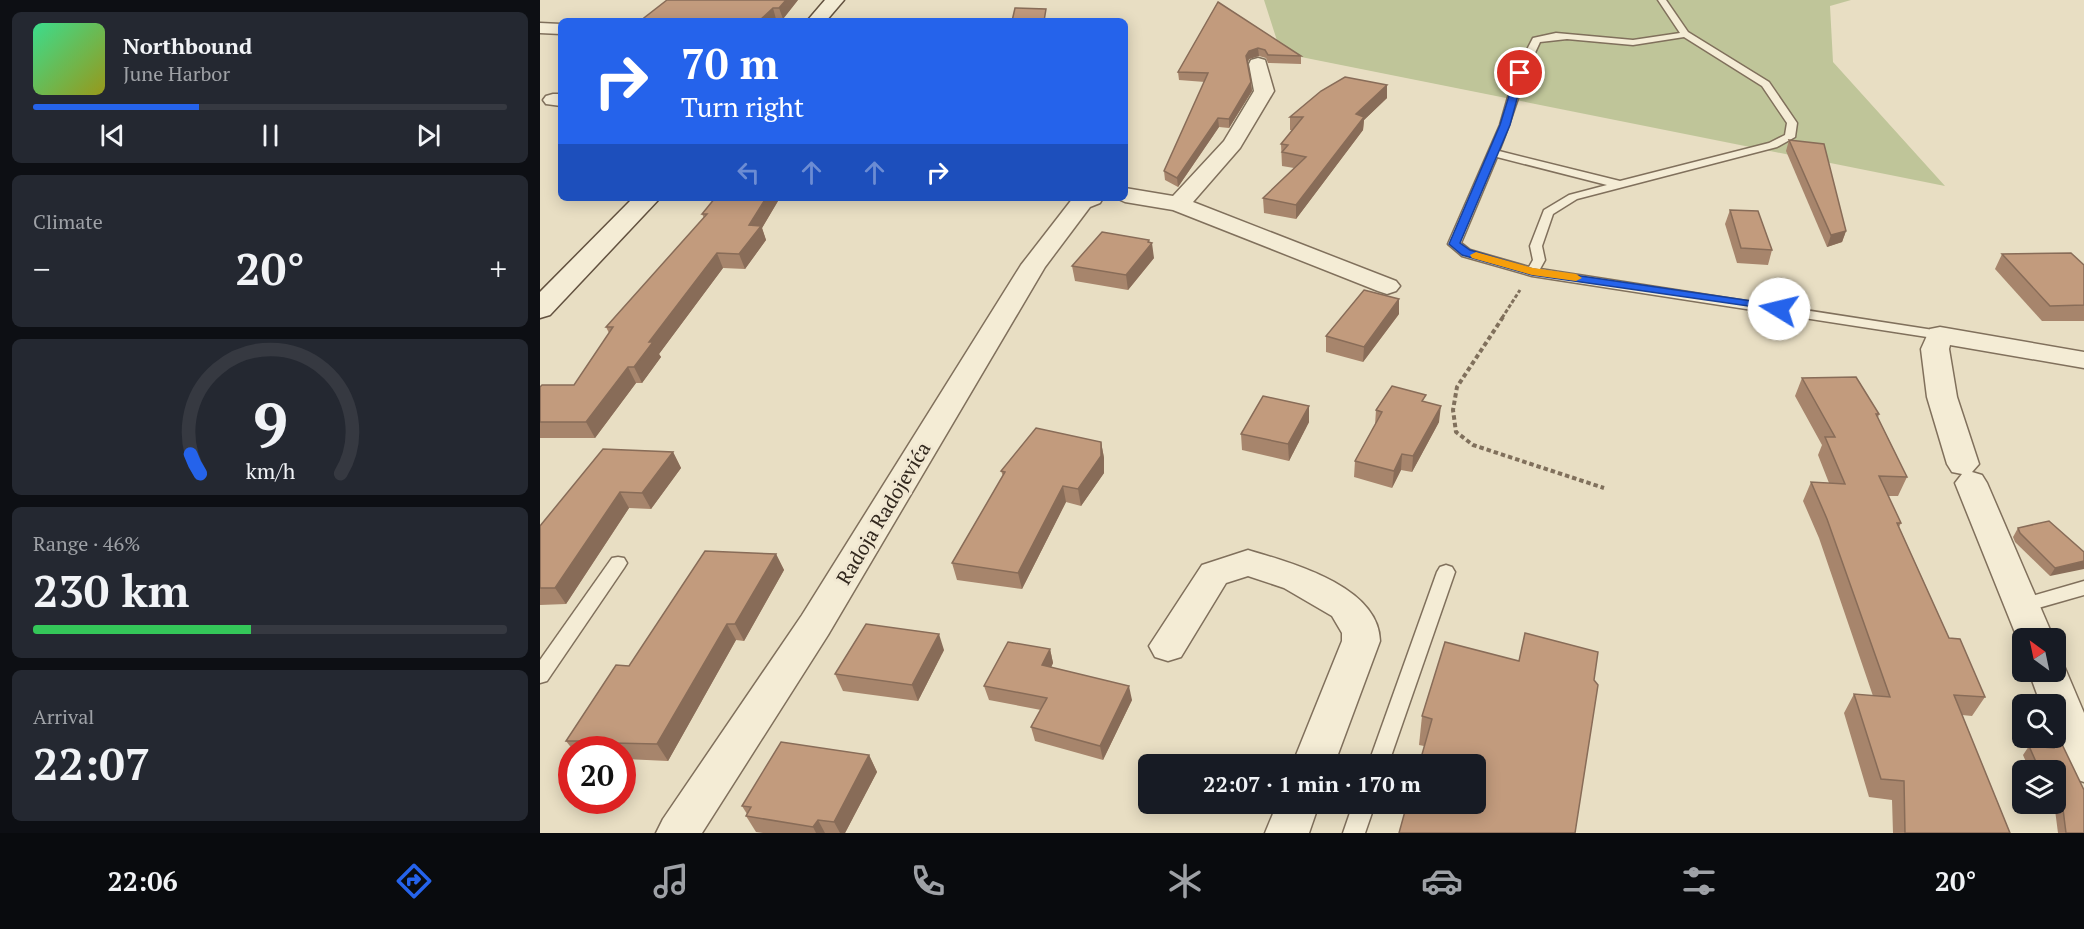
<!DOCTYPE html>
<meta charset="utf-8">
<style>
:root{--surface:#171b24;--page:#242831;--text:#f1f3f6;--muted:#9ea1a6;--line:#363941;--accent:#2563eb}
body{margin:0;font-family:"PT Serif",serif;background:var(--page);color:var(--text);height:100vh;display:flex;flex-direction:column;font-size:22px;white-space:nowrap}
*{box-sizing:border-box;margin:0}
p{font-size:20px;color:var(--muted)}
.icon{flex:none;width:33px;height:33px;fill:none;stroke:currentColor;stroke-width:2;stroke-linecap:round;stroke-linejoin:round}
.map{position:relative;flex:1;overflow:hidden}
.sheet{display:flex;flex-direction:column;gap:12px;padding:12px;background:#0d0f14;width:540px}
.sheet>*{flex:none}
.hud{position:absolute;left:18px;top:18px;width:570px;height:183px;border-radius:9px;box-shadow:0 3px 15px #0003;background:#2563eb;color:#fff;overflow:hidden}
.needle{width:39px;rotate:327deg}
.buttons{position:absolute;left:1472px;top:628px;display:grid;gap:12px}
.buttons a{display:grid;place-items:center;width:54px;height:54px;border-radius:9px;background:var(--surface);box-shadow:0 3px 15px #0003;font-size:30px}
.speed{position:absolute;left:18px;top:736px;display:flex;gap:12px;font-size:30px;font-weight:700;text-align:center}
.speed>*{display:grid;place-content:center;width:78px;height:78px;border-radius:50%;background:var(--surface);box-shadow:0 3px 15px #0003;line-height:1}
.speed .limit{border:9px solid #d22;background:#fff;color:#111}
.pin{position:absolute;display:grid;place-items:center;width:51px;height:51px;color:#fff;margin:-26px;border:3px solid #fff;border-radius:50%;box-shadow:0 2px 6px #0007}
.me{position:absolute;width:66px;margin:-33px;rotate:279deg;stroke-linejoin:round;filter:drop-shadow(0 0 4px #0008)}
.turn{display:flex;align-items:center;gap:21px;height:126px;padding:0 24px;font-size:27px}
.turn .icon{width:78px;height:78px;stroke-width:2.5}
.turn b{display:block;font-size:42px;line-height:51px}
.lanes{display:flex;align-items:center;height:57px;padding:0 24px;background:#0003;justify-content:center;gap:30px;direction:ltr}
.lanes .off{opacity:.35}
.big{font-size:45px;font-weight:800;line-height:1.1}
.sheet .widget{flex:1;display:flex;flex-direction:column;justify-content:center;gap:9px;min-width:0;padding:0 21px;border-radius:9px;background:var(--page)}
.sheet .dial{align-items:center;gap:0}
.dial svg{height:156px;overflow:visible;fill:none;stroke:var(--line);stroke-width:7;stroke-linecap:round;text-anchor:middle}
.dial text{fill:var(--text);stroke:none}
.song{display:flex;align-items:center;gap:18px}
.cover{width:72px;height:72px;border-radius:9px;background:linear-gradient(135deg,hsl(150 70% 55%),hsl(60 70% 35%))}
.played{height:6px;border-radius:3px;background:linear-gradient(90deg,var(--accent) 35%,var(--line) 35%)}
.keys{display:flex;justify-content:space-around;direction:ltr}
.heat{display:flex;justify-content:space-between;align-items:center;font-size:33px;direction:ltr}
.charge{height:9px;border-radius:4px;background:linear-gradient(90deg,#34c759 46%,var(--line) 0)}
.trip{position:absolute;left:598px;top:754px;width:348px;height:60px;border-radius:9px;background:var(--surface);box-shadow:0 3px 15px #0003;font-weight:800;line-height:60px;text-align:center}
.dock{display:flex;height:96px;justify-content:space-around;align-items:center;background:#090b0e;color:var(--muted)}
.dock .icon{width:42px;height:42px}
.dock .selected{color:var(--accent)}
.dock b{font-size:27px;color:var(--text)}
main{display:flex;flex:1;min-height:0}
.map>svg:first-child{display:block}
.green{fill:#bfc599}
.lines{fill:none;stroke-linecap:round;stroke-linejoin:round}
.lane-casing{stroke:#80705c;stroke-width:3}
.street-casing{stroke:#80705c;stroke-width:3}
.secondary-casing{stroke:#62513f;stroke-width:3}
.path-far1{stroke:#80705c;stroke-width:3;stroke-dasharray:4 2;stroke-linecap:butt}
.path{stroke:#80705c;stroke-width:4;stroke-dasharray:4.5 3;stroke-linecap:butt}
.lane{fill:#f4ecd5;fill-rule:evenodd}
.street{fill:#f4ecd5;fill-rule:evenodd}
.secondary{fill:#f4ecd5;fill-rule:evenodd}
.wall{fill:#a7856c}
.shaded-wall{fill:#886c58}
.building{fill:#c29b7d;stroke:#886c58;stroke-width:1.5}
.route{fill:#2563eb;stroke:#184099;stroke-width:1.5}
.slow{fill:#f59e0b}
.labels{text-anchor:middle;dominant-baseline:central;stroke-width:6;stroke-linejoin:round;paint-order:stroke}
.street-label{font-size:20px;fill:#32281e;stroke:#f1e8d2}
</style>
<main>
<section class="sheet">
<div class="widget">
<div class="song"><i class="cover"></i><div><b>Northbound</b><p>June Harbor</p></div></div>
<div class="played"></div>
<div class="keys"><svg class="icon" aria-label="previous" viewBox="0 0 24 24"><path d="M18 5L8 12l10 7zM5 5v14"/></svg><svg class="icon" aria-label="pause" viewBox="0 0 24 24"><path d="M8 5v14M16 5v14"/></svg><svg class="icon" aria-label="next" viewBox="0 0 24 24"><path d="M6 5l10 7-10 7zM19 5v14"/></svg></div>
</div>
<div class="widget"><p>Climate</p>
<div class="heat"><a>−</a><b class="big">20°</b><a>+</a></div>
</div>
<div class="widget dial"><svg viewBox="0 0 100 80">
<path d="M14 69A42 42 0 1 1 86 69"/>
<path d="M14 69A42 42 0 0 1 9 59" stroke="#2563eb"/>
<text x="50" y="56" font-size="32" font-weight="700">9</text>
<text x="50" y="72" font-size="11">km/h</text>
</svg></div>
<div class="widget"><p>Range · 46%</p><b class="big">230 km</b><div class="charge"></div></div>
<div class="widget"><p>Arrival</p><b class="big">22:07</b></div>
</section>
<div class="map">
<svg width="1544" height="833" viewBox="0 0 1544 833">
<rect width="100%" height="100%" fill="#e8dec3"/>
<!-- green -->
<path class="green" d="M724,0H1311L1290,6L1293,62L1405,186L741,53Z"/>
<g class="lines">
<defs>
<g id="lane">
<path d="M1118,0H1126L1148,32L1229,82L1257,123L1255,137L1237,147L1037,199L1013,214L1002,246L1005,260L1000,269L1400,331L1407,335L1405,338L1400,339L992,276L922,256L908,244L960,125L975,73L993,38L1016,33L1093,40L1140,33ZM1144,37L1222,86L1247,123L1245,135L1229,143L1080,181L959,151C974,115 983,77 1000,42L1027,39L1093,45ZM957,157L1067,185L1029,195L1004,210L990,246L993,260L989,267L930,250L921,243Z"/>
<path d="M78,557L84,558L87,563L84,568L7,681L0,683V660L72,558Z"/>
<path d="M906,565L912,567L915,572L848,765H828L897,572L900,567Z"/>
<path d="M1544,581V595L1481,613L1475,611L1472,606L1475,601Z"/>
<path d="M813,804H835L825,833H803Z"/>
</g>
<g id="street">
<path d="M0,23L21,24V34L0,33Z"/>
<path d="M718,58L725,60L734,91L700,148L653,202L856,281L860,286L856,291L847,294L838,291L633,210L585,202L576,198H585V188L633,196L684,141L714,91L709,64L711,60Z"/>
<path d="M13,94H21V106L6,104L3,100L6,96Z"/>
<path d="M533,198H563L560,203L550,207L505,267L288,635L162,833H116L123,819L262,615L481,265Z"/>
<path d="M1400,327L1544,352V368L1410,345L1409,349L1417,397L1439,464L1432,472L1442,475L1447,483L1514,639H1482V650L1415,483L1422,474L1412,472L1407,464L1387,397L1381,349L1390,329Z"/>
<path d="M708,550C751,563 839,586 840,641L794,765H752L802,641V633L792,616L744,588L708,576L686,583L641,657L628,661L615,657L609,646L662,565Z"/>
<path d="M1515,659L1522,661L1544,713V782L1529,777L1514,738L1515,705H1501L1489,672H1515Z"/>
<path d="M737,804H779L769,833H725Z"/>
</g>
<g id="secondary">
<path d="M285,0H304L286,21H267Z"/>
<path d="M93,198H120L10,315L0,318V292Z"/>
</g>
</defs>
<!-- lane casing -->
<use href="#lane" class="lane-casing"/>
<!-- street casing -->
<use href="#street" class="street-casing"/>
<!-- secondary casing -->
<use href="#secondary" class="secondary-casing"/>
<!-- path-far1 -->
<path class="path-far1" d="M962,318L980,290"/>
<!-- path -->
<path class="path" d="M963,317L917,387L913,410L916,432L933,445L1064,488"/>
<!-- lane -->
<use href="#lane" class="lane"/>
<!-- street -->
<use href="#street" class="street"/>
<!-- secondary -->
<use href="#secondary" class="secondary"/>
</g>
<!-- wall -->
<g class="wall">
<path d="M258,0L243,19H236L234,21H100Z"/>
<path d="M678,2L761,56V64L728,63L726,58L719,56L709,59L708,62L711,82L712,91L689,128L679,127L638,187L625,180L624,171L665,82L639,80L638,72Z"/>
<path d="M847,85V98L824,120L823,130L756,219L724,213L723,198L754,168L742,166L741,144L752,130H750V117Z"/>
<path d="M1249,140L1306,231L1302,242L1287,247L1246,151Z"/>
<path d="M175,198H237L238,201L222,228L226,240L205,269L183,268L119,354L121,357L102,383H96L55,438H0V387L34,385L69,333L66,327L164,218L162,214Z"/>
<path d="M1190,210L1232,250L1228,265L1197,263L1185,224Z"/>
<path d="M1462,254L1544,265V321H1502L1455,269Z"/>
<path d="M614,258L588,290L535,281L532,266Z"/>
<path d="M859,314L823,362L786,352V336Z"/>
<path d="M1262,378L1339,414L1338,418L1367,477L1358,496H1348L1361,523L1359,527L1409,638L1445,697L1432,716L1422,715L1470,833H1353L1352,800L1329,797L1304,713L1314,694L1333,696L1279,538L1263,501L1271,482L1289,483L1278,455L1282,445L1255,396Z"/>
<path d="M886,402L899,422L872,472L861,470L852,488L814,477L815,461L835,425L836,410Z"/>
<path d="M769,406V422L749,461L702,450L701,434Z"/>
<path d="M561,442L564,458V473L541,506L526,502L482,589L417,580L412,563L463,476L461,471Z"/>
<path d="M133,452L141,468L111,509L89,508L26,604L0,605V526Z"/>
<path d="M1478,528L1544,552L1510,576L1475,542L1473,537Z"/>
<path d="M236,554L244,570L204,641L196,640L128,761L85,759L82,763V750H33L26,741L89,666Z"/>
<path d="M510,649L513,663L511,667L592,700L563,760L495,741L491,727L501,710L449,700L444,686Z"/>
<path d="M404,650L378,701L303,691L295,674Z"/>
<path d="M1054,680L884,746L879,745L882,716Z"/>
<path d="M1513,740L1544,833H1518L1515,810L1506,809L1504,804H1515V771H1490L1483,755L1489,746L1507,748Z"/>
<path d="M329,755L337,772L305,833H223L216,832L206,816L207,814L202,806Z"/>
</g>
<!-- shaded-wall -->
<g class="shaded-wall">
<path d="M246,0H258L243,19L239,8Z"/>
<path d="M233,8L236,19L234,21H219Z"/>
<path d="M718,48L719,56L709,59L707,64L706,56L709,51Z"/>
<path d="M711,82L712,91L689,128V119Z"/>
<path d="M847,85V98L824,120L823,130L756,219V205L816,114Z"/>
<path d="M678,118L679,127L638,187L637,178Z"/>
<path d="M226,198H237L238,201L222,228L226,240L205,269L199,254L209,225Z"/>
<path d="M1306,231L1302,242L1287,247L1291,235Z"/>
<path d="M609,240L610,246L612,243L614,258L588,290L586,275Z"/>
<path d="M177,253L183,268L119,354L121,357L102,383L94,367L109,342Z"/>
<path d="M859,299V314L823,362L824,347Z"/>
<path d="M88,367L96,383L55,438L46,422Z"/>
<path d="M769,406V422L749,461L748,444Z"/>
<path d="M901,406L899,422L872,472L873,456Z"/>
<path d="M561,442L564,458V473L541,506L538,489Z"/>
<path d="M133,452L141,468L111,509L102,493Z"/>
<path d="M862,454L861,470L852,488L854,471Z"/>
<path d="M523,486L526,502L482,589L478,573Z"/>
<path d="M80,492L89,508L26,604L15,588Z"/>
<path d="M236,554L244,570L204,641L195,624Z"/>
<path d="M1544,561V569L1510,576L1515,568Z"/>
<path d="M187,624L196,640L128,761L117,744Z"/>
<path d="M399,634L404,650L378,701L372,685Z"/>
<path d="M510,649L513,663L506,679L502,665Z"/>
<path d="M589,686L592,700L563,760L560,746Z"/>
<path d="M73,743L78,750H69Z"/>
<path d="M329,755L337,772L305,833H300L294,822Z"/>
<path d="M278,820L285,833H276L273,827Z"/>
</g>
<!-- building -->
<g class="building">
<path d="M127,0H246L239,8H233L219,21H100Z"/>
<path d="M678,2L761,56L728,55L725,50L718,48L709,51L706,56L711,82L689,119L678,118L637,178L624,171L668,73L638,72Z"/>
<path d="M475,8L506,9L504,21H472Z"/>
<path d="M805,77L847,85L816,114L824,117L756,205L723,198L766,157L742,152L748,145L741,144L763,117H750L781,91Z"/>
<path d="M1249,140L1284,144L1306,231L1291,235Z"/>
<path d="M175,198H226L209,225L221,226L199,254L177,253L109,342H113L94,367H88L46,422H0V387L2,385H34L73,327H66L167,214H162Z"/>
<path d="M1190,210L1218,211L1232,250L1201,248Z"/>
<path d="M562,232L609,240L608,242L612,243L586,275L532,266Z"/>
<path d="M1531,253L1544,265V305L1510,306L1462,254Z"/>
<path d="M824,290L859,299L824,347L786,336Z"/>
<path d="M1316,377L1339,414H1336L1367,477L1339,476L1361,523H1357L1409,638L1420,639L1445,697L1414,695L1470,833H1365L1364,781L1341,779L1314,694L1350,697L1287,519L1271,482L1305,484L1285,437H1295L1262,378Z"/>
<path d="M852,386L886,395L882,401L901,406L873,456L862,454L854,471L815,461L842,412L836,410Z"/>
<path d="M723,396L769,406L748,444L701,434Z"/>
<path d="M496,428L561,442V456L538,489L523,486L478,573L412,563L465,472L461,471Z"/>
<path d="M63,449L133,452L102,493L80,492L15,588H0V526Z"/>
<path d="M1509,521L1544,552V561L1515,568L1480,533L1478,528Z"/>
<path d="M165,551L236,554L195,624H187L117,744L73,743L69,750H35L41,741H26L76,665L89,666Z"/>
<path d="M326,624L399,634L372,685L295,674Z"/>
<path d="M985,633L1058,652L1054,680L1058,685L1035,833H859L867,804H936V765H879L892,719L882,716L905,642L979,661Z"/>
<path d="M468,642L510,649L502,665L589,686L560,746L491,727L507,698L444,686Z"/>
<path d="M1519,738L1544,790V833H1526L1522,801H1515V771H1500L1489,746L1514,748L1513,740Z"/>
<path d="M241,742L329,755L294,822L278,820L273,827L206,816L211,807L202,806Z"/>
</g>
<!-- route -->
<path class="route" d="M980,70L984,73L970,125L920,243L930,250L993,269L1239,305L1245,309L1243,311L992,275L922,255L909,244L960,125L976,73Z"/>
<!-- slow -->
<path class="slow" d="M936,252L993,268L1036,274L1042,278L1036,281L992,275L932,258L930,255Z"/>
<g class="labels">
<!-- street labels -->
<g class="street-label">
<text transform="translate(343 513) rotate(-59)">Radoja Radojevića</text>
</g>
</g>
</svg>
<div class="buttons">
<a><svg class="needle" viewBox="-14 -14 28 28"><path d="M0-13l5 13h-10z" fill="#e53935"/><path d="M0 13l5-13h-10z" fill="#9ea1a6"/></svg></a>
<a><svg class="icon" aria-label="search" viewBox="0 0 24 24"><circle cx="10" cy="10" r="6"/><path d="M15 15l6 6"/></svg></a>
<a><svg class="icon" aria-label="layers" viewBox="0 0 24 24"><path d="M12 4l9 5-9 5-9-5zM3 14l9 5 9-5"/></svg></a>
</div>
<div class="speed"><div class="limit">20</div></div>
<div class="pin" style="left:980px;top:73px;background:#d93025"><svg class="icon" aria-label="arrive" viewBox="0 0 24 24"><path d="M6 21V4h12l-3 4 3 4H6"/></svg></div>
<svg class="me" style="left:1239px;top:309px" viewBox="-20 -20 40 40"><circle r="19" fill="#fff"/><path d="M0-13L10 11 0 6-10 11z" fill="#2563eb"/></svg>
<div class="trip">22:07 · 1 min · 170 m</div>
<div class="hud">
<div class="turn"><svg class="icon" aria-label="right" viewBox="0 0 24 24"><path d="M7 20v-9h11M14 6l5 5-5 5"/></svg><div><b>70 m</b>Turn right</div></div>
<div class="lanes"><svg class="icon off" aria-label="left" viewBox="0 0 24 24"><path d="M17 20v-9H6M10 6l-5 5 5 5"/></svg><svg class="icon off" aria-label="ahead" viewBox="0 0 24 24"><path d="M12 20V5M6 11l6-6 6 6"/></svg><svg class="icon off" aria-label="ahead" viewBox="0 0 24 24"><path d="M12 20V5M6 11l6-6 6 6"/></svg><svg class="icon" aria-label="right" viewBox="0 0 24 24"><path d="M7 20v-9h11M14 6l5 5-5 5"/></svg></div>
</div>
</div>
</main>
<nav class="dock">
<b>22:06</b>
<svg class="icon selected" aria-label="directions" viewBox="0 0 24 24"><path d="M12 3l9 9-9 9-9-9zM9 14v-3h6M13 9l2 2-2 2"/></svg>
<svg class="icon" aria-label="music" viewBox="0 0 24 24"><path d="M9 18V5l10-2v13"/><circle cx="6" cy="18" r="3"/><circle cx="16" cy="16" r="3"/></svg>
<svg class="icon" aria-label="phone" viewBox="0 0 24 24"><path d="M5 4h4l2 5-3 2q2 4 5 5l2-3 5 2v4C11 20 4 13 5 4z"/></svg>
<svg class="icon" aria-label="climate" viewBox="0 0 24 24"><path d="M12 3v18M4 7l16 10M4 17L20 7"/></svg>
<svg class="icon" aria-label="car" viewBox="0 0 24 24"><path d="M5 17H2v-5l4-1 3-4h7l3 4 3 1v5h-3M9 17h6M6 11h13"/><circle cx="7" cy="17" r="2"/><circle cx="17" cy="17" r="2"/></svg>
<svg class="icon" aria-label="filters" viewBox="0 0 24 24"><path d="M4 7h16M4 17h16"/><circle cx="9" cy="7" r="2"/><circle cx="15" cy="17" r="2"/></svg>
<b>20°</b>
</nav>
